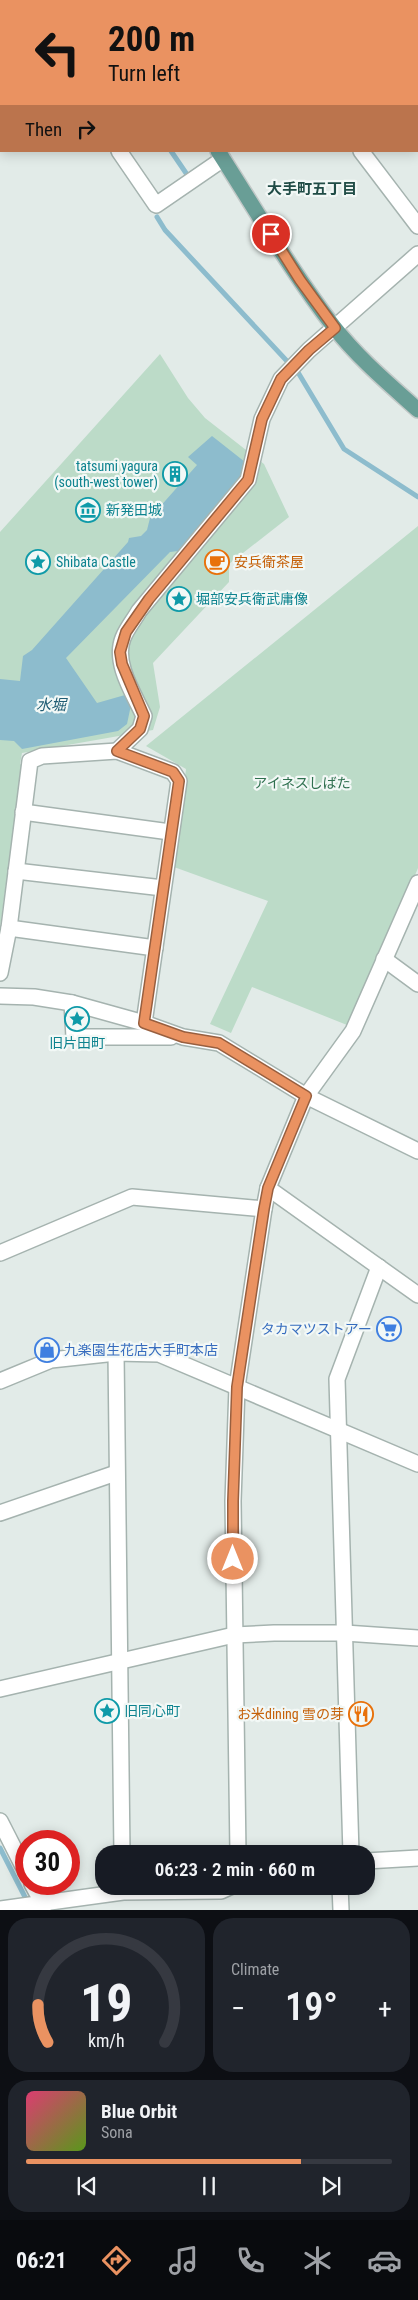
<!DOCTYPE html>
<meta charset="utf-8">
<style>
:root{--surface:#171b24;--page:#20242c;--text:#f1f3f6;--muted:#9ea1a6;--line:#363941;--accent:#ea9261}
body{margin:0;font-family:"Roboto Condensed","Noto Sans JP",sans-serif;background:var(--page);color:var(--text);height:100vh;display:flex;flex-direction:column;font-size:19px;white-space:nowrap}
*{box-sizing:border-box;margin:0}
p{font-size:16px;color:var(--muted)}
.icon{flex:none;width:28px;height:28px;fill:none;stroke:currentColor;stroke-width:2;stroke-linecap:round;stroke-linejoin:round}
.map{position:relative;height:1910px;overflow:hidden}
.panel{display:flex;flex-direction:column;gap:8px;padding:8px;background:#0d0f14;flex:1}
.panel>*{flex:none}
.hud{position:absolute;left:0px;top:0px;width:419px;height:152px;box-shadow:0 2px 12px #0003;background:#ea9261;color:#111;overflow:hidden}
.speed{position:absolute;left:15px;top:1830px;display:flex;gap:10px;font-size:25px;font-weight:700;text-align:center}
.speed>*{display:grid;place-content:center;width:65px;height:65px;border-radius:50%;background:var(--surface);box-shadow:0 2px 12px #0003;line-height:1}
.speed .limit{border:8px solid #d22;background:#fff;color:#111}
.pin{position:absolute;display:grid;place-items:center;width:42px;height:42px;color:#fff;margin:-21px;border:2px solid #fff;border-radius:50%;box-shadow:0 1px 5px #0007}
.me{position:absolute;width:55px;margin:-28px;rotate:0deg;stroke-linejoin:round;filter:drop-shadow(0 0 4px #0008)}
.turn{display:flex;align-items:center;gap:18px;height:105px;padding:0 25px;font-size:22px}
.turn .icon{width:65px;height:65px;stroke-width:2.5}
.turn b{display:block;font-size:35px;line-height:42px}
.then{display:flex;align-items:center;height:48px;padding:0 25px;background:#0003;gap:10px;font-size:19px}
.big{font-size:38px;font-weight:600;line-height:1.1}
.panel .tile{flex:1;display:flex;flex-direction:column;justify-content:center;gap:8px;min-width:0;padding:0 18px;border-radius:20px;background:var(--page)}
.panel .dial{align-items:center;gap:0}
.dial svg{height:130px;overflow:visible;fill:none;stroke:var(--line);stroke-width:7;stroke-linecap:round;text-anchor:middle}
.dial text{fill:var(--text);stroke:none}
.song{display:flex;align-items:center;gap:15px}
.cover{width:60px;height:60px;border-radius:8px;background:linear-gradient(135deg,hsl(340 70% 55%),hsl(90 70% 35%))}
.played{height:5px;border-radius:2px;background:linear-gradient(90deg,var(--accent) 75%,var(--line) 75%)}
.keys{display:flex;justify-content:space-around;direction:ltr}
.heat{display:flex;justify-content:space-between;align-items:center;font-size:28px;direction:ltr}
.panel .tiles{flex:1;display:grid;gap:8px;grid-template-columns:1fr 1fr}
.tile:last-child{grid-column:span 2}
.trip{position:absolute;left:95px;top:1845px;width:280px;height:50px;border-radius:20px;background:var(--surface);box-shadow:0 2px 12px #0003;font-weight:600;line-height:50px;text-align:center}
.tab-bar{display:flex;height:80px;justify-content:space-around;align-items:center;background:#090b0e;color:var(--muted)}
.tab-bar .icon{width:35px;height:35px}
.tab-bar .current{color:var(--accent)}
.tab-bar b{font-size:22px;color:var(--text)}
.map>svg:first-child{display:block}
.green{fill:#bcdbc8}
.water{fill:#8dbccd}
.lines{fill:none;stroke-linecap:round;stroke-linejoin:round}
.stream{stroke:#8dbccd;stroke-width:5}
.minor-casing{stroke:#a5b3af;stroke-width:18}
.major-casing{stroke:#c1c8c7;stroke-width:18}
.minor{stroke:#fff;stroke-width:15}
.major{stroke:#699e96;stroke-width:15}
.route-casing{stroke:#985f3f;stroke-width:12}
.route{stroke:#ea9261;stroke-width:9}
.labels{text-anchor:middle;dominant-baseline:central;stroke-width:4.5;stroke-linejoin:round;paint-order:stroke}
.culture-label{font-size:14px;fill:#0d838f;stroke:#f2f8f6;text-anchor:start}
.food-label{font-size:14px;fill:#c56008;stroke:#f2f8f6;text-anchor:start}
.park-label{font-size:14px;fill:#2f704f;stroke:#f2f8f6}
.shop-label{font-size:14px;fill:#366cbe;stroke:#f2f8f6;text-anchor:end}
.neighbourhood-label{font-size:15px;font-weight:bold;fill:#204c46;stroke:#f2f8f6}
.water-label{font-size:15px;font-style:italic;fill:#205d74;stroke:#f2f8f6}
</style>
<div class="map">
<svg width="418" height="1910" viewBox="0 0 418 1910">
<rect width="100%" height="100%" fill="#e2ebe8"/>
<!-- green -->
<g class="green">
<path d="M160,354L188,398L205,418L264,464L289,517L229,564V582L153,663L160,707L153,730L22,753L20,764L22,765L0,928V532Z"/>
<path d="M418,526V868L352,1027L252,987L231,1033L210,1024L268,901L174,867L186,769L146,746Z"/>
</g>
<!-- water -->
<path class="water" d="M212,436L245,462L240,478L230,491L178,551L170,552L66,658L97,703L125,695L131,705L127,724L118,731L22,749L14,741L0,740V679L20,681L23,656L32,650L128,542L129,538L141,536L147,530L150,518L197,465L188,457Z"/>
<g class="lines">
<!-- stream -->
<g class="stream">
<path d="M71,0L72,1"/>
<path d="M381,0L382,1"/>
<path d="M418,49V50"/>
<path d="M171,151L188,176"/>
<path d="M157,217L165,230L299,374L344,449L418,497"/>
<path d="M0,1848L27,1901L25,1904"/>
</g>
<defs>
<g id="minor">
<path d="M19,0L20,1"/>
<path d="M246,0L247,1"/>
<path d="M90,1L92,0"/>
<path d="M119,151L156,205L223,159"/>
<path d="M361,151L418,226"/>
<path d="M117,751L140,729L144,716C134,694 113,663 123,638C127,628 134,620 139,611L248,480L262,419L281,379L309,350L418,254"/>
<path d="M23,812L170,832"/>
<path d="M16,871L163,888"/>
<path d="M9,928L155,948"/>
<path d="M384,959L418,984"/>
<path d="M0,973L9,928L30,761L42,756L117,751L173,772L179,781L144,1023"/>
<path d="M0,996L34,997L72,1003L144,1023L183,1037L219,1043L306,1096L418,1151"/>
<path d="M72,1003L74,1037H171"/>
<path d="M268,1188L418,1295"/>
<path d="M0,1253L132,1197L264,1209"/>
<path d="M116,1353L122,1854"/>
<path d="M0,1381L51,1360L116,1353L159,1354L418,1464"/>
<path d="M0,1513L116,1473"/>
<path d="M0,1689L234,1635L274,1633H345L418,1638"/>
<path d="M0,1821L26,1872"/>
<path d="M238,1854L233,1501L237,1387L264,1209L268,1188L306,1096L353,1031L418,883"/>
<path d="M351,1854L337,1379L379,1267"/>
<path d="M366,1861L418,1858"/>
<path d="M32,1884L43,1904V1910"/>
<path d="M340,1886L341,1910"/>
<path d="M0,1909L123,1892L221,1891L232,1886"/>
</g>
<g id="major">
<path d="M121,0L122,1"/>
<path d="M218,151C256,210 291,271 334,327C358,358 389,384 418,410"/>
</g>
</defs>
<!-- minor casing -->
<use href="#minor" class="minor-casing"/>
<!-- major casing -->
<use href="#major" class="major-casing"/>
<!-- minor -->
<use href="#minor" class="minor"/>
<!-- major -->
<use href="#major" class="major"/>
</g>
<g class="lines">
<defs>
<path id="route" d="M233,1559V1501L237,1387L264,1209L268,1188L306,1096L219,1043L183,1037L144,1023L179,781L173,772L117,751L140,729L144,716L122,664L120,652L126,632L149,599L248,480L262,419L281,379L309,350L335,328L300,280L271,234"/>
</defs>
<!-- route casing -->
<use href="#route" class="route-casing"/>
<!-- route -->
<use href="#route" class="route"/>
</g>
<!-- icons -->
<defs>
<symbol id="building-ring" viewBox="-11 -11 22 22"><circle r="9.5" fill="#f2f8f6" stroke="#0f9aa8" stroke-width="1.5"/><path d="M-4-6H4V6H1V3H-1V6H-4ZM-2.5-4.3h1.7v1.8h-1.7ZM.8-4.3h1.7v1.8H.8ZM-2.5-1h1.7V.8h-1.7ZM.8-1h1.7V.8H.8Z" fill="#0f9aa8"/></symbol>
<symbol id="museum-ring" viewBox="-11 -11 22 22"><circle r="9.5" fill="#f2f8f6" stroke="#0f9aa8" stroke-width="1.5"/><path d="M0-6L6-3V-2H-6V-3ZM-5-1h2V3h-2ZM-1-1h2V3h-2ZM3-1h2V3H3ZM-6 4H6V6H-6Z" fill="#0f9aa8"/></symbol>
<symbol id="sight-ring" viewBox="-11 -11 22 22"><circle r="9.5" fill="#f2f8f6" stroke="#0f9aa8" stroke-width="1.5"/><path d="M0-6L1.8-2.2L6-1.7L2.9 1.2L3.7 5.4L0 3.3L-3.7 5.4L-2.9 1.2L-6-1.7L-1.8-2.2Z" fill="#0f9aa8"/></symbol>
<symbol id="cafe-ring" viewBox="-11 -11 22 22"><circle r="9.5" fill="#f2f8f6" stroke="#e8710a" stroke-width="1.5"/><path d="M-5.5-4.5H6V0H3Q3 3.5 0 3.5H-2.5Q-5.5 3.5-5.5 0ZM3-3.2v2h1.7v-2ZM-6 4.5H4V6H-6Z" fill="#e8710a"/></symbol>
<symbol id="supermarket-ring" viewBox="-11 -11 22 22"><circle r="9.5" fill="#f2f8f6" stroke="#3f7fe0" stroke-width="1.5"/><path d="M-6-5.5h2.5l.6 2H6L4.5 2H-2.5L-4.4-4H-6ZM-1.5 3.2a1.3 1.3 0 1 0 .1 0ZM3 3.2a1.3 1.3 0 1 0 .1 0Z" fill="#3f7fe0"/></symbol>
<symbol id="shop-ring" viewBox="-11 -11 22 22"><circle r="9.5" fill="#f2f8f6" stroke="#3f7fe0" stroke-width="1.5"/><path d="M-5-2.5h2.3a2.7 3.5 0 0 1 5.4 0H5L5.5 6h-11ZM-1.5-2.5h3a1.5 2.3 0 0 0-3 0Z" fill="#3f7fe0"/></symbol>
<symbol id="restaurant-ring" viewBox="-11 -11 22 22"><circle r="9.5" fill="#f2f8f6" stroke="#e8710a" stroke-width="1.5"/><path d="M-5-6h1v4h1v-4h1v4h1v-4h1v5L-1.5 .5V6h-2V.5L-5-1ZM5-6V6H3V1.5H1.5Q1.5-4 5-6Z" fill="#e8710a"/></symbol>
</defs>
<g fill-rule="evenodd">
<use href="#building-ring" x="161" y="460" width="28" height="28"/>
<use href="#museum-ring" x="74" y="496" width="28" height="28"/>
<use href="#sight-ring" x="24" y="548" width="28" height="28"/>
<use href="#cafe-ring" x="203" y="548" width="28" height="28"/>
<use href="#sight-ring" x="165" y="585" width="28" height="28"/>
<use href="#sight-ring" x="63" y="1005" width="28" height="28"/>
<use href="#supermarket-ring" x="375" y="1315" width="28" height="28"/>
<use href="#shop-ring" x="33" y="1336" width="28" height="28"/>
<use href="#sight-ring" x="93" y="1697" width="28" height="28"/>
<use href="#restaurant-ring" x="347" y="1700" width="28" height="28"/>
</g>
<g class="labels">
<!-- culture labels -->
<g class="culture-label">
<text x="158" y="466" text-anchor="end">tatsumi yagura<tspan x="158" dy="16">(south-west tower)</tspan></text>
<text x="106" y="510">新発田城</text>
<text x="56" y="562">Shibata Castle</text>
<text x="196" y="599">堀部安兵衛武庸像</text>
<text x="77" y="1043" text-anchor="middle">旧片田町</text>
<text x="124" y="1711">旧同心町</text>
</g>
<!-- food labels -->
<g class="food-label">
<text x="234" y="562">安兵衛茶屋</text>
<text x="344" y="1714" text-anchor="end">お米dining 雪の芽</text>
</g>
<!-- park labels -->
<g class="park-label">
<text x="302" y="783">アイネスしばた</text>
</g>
<!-- shop labels -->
<g class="shop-label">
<text x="372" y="1329">タカマツストアー</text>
<text x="64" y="1350" text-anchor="start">九楽園生花店大手町本店</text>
</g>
<!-- neighbourhood labels -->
<g class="neighbourhood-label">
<text x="312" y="189">大手町五丁目</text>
</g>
<!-- water labels -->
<g class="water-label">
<text x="51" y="705">水堀</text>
</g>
</g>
</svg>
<div class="speed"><div class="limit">30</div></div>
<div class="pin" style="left:271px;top:234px;background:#d93025"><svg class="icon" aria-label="arrive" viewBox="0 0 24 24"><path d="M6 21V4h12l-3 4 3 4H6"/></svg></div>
<svg class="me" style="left:233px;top:1559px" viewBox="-20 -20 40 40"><circle r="17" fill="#ea9261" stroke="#fff" stroke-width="3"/><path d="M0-11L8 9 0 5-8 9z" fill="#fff"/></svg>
<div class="trip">06:23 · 2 min · 660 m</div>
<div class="hud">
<div class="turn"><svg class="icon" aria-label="left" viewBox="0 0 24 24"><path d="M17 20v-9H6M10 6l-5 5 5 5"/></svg><div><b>200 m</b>Turn left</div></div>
<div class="then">Then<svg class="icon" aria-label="right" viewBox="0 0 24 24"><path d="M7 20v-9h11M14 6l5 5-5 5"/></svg></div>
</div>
</div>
<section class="panel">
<div class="tiles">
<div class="tile dial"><svg viewBox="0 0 100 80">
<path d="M14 69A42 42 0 1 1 86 69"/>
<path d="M14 69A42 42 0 0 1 8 46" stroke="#ea9261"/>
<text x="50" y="56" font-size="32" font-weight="700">19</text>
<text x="50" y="72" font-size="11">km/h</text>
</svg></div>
<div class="tile"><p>Climate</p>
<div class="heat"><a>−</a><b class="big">19°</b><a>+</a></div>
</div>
<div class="tile">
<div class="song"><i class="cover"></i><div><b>Blue Orbit</b><p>Sona</p></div></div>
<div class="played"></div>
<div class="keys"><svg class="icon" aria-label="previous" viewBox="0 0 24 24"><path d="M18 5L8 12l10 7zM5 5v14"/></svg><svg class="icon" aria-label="pause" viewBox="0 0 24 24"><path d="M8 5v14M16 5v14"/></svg><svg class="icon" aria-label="next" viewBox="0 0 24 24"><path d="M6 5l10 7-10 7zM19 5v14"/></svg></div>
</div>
</div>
</section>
<nav class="tab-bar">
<b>06:21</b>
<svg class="icon current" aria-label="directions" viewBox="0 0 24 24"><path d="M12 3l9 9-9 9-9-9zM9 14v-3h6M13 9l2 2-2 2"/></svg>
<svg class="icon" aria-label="music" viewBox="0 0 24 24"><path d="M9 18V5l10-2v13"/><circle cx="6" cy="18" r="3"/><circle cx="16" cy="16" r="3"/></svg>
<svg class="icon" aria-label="phone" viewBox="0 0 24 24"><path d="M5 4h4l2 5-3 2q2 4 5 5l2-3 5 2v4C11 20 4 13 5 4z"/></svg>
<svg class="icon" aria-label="climate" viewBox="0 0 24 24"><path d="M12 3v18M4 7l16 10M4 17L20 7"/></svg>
<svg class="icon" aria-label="car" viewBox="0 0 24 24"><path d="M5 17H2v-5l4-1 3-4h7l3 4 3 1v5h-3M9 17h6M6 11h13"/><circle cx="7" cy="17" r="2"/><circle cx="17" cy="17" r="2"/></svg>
</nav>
